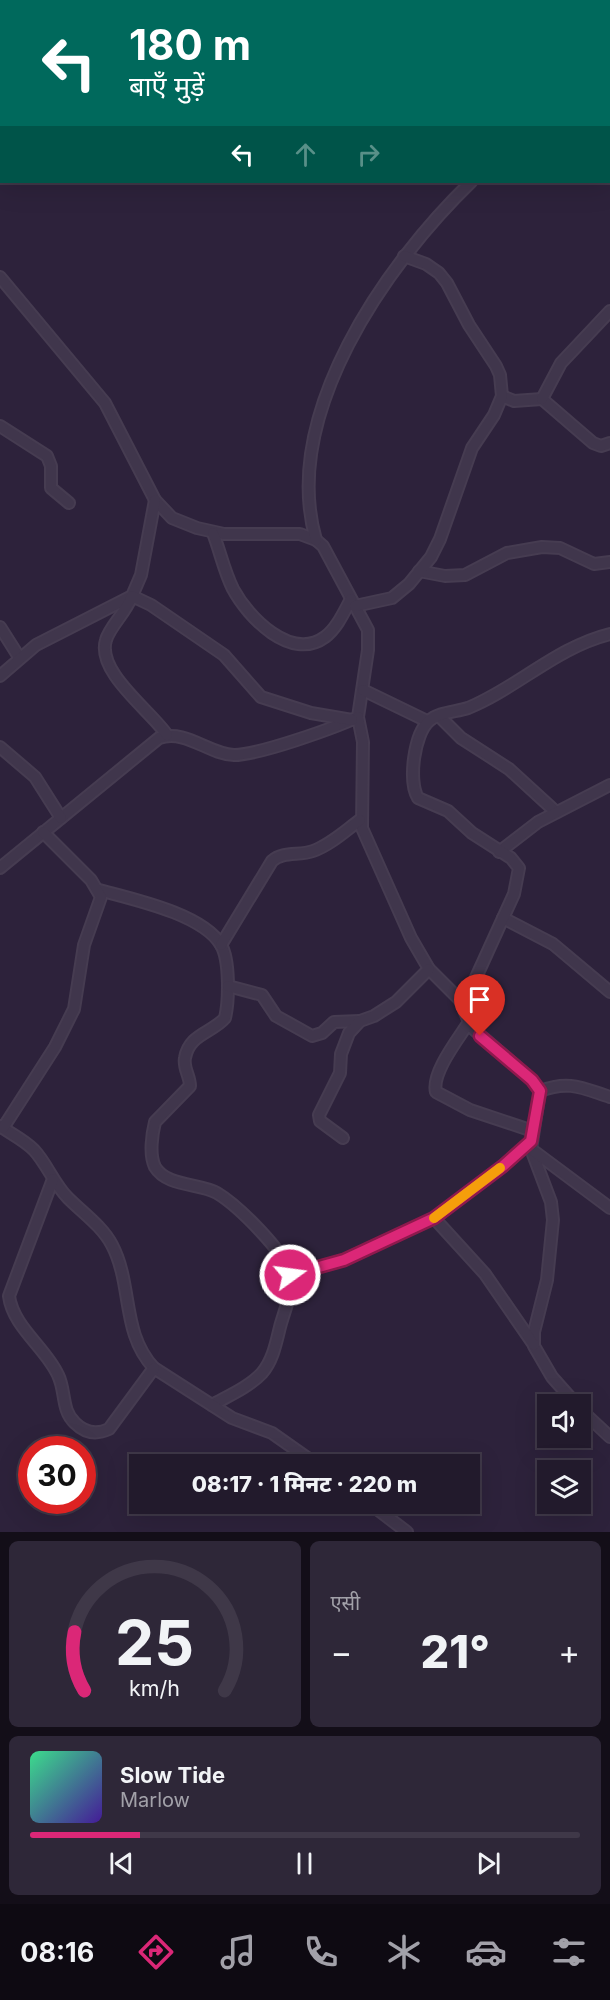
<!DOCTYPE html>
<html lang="hi">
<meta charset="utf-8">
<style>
:root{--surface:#221a2c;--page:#2e2738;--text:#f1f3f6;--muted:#a2a1a9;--line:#3f3848;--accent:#db2777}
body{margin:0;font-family:Inter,"Noto Sans Devanagari",sans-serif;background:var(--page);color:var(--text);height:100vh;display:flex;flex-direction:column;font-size:22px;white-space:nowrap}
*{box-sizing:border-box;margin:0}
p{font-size:20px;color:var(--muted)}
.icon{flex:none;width:33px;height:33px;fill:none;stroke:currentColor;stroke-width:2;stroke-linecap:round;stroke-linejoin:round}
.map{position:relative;height:1532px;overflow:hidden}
.sheet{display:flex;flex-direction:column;gap:9px;padding:9px;background:#130e18;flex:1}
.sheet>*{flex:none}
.hud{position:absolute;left:0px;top:0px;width:610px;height:183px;box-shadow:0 6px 24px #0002,0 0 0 2px var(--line);background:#00695c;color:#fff;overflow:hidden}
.tools{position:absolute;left:537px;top:1394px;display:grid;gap:12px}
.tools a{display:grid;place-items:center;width:54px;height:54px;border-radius:0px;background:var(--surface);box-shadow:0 6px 24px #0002,0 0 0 2px var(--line);font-size:30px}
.speed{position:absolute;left:18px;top:1436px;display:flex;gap:12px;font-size:30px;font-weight:700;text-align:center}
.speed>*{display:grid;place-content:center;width:78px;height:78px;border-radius:50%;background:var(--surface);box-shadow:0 6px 24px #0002,0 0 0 2px var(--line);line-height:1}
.speed .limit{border:9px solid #d22;background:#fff;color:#111}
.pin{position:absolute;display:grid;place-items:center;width:51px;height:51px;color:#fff;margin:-62px -26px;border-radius:50% 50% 50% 0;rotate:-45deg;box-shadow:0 0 6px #0007}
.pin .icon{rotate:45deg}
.me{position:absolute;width:66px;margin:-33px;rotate:76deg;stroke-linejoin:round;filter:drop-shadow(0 0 4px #0008)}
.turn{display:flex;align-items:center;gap:21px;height:126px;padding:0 30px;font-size:27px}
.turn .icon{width:78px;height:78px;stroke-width:2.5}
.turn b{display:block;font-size:42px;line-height:51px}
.lanes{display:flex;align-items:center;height:57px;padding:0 30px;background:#0003;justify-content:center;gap:30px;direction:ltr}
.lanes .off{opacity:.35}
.big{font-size:45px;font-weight:800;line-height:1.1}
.sheet .card{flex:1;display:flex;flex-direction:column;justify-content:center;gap:9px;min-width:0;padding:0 21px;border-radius:9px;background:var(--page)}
.sheet .dial{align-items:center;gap:0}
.dial svg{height:156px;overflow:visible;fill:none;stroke:var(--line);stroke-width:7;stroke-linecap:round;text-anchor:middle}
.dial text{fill:var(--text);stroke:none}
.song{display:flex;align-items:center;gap:18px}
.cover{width:72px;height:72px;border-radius:9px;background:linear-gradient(135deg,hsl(150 70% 55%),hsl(260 70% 35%))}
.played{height:6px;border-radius:3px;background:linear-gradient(90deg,var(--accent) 20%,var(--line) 20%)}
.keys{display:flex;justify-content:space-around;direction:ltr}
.heat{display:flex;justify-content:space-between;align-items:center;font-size:33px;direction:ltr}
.sheet .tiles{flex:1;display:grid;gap:9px;grid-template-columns:1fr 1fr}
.card:last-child{grid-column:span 2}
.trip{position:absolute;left:129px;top:1454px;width:351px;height:60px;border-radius:0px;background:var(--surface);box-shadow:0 6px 24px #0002,0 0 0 2px var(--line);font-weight:800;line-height:60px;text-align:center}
.tabs{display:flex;height:96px;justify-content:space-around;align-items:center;background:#0e0a12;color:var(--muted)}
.tabs .icon{width:42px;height:42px}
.tabs .active{color:var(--accent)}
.tabs b{font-size:27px;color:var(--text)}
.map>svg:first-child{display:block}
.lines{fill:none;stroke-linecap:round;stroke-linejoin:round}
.minor-casing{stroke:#463c51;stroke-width:14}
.minor{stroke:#40364c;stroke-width:10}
.rail-casing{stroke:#645873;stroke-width:6}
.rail{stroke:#251b30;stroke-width:4;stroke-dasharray:11;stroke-linecap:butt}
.route-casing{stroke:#8e194d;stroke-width:15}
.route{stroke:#db2777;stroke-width:10}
.slow{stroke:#f59e0b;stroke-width:10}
</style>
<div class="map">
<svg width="610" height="1532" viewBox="0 0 610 1532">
<rect width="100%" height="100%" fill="#2d223b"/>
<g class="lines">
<defs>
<g id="minor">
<path d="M85,2L86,0"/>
<path d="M320,2L325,0"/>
<path d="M609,59L610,58"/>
<path d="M0,83L2,82"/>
<path d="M0,126H2"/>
<path d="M0,277L105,403L155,500L172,518L197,528L224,534H300L316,540L323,546L368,630V650L358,717C334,728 259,755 234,755C208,754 186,729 159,738L0,868"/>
<path d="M502,396L514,401L542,399L593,443L601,446L610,443"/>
<path d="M542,399L561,363L610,311"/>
<path d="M0,426L47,456L51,466V488L69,503"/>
<path d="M213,533C220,551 224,571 233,589C248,617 291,662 325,637C337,628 344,612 351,599"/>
<path d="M316,540C280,415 386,264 471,182"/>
<path d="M419,571L445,576L465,575L507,553L542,547L560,548L594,564L610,562"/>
<path d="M355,606L392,598L409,584L431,557L440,539L472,448L494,415L502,396L500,375L496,366L469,325L447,283L439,273L426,264L404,256"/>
<path d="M0,627L19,657"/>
<path d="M0,676L36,645L132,596L141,575L155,500"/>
<path d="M363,690L427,721"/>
<path d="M439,716L461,738L509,769L556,812"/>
<path d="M358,717L363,742L362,828L411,938L429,969L460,1000L471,1027L532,1080L540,1091L531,1149L551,1202L553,1220L547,1280L534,1332V1346L552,1377L576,1404"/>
<path d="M167,735C151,711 96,672 106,640C110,626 125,614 132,596L151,605L224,655L261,697L311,713L352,720"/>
<path d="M0,747L35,777L61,818"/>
<path d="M499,852L538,822L610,785"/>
<path d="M99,890C132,899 203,914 221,945C230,960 229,1001 225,1018C212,1033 189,1034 185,1058C183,1068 190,1076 190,1086L155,1122C152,1134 149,1155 155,1167C167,1187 200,1183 217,1193C237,1205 289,1255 291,1278C292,1294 284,1312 280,1327C276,1343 273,1360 262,1373C249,1387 228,1396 212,1405"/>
<path d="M503,918L553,944L610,992"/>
<path d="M221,945L272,861C283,851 299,856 313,851C330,845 345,831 360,820"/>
<path d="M228,986L262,995L276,1016L312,1036L322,1033L334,1022L360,1021"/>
<path d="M463,1006L514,894L519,868L511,858L472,833L448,811L418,798C408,781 414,734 429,721C438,712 456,712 468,708C517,688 557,647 610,634"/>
<path d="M469,1022C459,1038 431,1073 436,1092L470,1110L533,1131"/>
<path d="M540,1091C569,1080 582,1088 610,1097"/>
<path d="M0,1126C11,1134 24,1140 34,1150C47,1164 54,1184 68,1198C83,1213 102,1226 112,1245C133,1285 121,1333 154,1368L232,1418L272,1433L316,1464"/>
<path d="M3,1128L55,1047L74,1009L84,945L101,897L91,880L43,832"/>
<path d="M343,1138L320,1121L319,1115L340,1073L341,1054L349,1033L360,1021L374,1016L396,1002L429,969"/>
<path d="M531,1149L610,1208"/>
<path d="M53,1179L9,1296C13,1327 46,1348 58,1375C66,1391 61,1410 75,1423C85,1433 96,1435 109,1429L154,1368"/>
<path d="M434,1218L485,1274L534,1345"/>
<path d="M290,1275L344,1260L434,1218L503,1166L531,1141"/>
<path d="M580,1409L610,1437"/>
<path d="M369,1503L407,1532"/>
</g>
</defs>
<!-- minor casing -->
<use href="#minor" class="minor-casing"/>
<!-- minor -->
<use href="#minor" class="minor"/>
<defs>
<g id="rail">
<path d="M341,2L344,0"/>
<path d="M373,2L377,0"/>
<path d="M0,159L2,158"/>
<path d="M0,174L2,173"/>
</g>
</defs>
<!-- rail casing -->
<use href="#rail" class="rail-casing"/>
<!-- rail -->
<use href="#rail" class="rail"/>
</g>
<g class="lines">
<defs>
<path id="route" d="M290,1275L344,1260L434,1218L503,1166L531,1141L540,1091L532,1080L480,1036"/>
</defs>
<!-- route casing -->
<use href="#route" class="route-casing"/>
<!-- route -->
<use href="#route" class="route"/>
<!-- slow -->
<path class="slow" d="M434,1218L500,1168"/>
</g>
</svg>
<div class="tools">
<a><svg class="icon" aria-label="sound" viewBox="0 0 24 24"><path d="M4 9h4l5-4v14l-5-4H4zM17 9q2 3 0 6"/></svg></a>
<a><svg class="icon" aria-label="layers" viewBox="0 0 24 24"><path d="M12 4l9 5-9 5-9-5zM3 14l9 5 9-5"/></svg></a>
</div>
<div class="speed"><div class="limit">30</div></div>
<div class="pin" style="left:480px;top:1036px;background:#d93025"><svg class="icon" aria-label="arrive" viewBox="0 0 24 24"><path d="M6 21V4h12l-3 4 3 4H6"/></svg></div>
<svg class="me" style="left:290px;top:1275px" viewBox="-20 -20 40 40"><circle r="17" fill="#db2777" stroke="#fff" stroke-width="3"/><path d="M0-11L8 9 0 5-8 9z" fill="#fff"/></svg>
<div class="trip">08:17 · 1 मिनट · 220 m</div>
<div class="hud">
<div class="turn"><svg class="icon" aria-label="left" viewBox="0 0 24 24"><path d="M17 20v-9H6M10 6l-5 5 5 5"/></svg><div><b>180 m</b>बाएँ मुड़ें</div></div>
<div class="lanes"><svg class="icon" aria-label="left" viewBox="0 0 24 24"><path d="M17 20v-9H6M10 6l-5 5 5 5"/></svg><svg class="icon off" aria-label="ahead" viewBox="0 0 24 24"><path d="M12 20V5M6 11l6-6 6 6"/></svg><svg class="icon off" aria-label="right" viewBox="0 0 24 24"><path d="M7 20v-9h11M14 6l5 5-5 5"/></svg></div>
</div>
</div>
<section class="sheet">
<div class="tiles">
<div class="card dial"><svg viewBox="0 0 100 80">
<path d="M14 69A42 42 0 1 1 86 69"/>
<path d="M14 69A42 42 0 0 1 9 39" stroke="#db2777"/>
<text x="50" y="56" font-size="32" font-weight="700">25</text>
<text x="50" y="72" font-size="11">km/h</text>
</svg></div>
<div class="card"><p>एसी</p>
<div class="heat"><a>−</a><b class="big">21°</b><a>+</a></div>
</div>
<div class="card">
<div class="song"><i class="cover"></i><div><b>Slow Tide</b><p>Marlow</p></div></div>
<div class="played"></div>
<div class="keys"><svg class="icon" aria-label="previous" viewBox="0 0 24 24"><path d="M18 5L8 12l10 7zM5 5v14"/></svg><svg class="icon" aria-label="pause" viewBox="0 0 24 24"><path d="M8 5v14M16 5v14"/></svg><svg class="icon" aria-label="next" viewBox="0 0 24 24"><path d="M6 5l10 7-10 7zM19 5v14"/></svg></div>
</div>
</div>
</section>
<nav class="tabs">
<b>08:16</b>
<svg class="icon active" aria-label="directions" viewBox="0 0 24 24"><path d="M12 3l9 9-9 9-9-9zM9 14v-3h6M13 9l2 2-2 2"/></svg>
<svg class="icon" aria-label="music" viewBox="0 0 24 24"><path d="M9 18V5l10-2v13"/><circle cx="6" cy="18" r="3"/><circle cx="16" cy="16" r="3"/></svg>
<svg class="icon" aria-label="phone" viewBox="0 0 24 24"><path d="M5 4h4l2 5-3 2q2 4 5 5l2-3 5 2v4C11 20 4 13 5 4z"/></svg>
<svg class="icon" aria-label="climate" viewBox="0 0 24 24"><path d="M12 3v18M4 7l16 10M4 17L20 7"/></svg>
<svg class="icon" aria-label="car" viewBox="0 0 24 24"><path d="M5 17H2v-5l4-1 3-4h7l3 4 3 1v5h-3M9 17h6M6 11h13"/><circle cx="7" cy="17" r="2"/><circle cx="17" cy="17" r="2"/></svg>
<svg class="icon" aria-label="filters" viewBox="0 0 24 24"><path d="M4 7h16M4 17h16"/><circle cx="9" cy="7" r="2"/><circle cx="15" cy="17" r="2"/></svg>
</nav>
